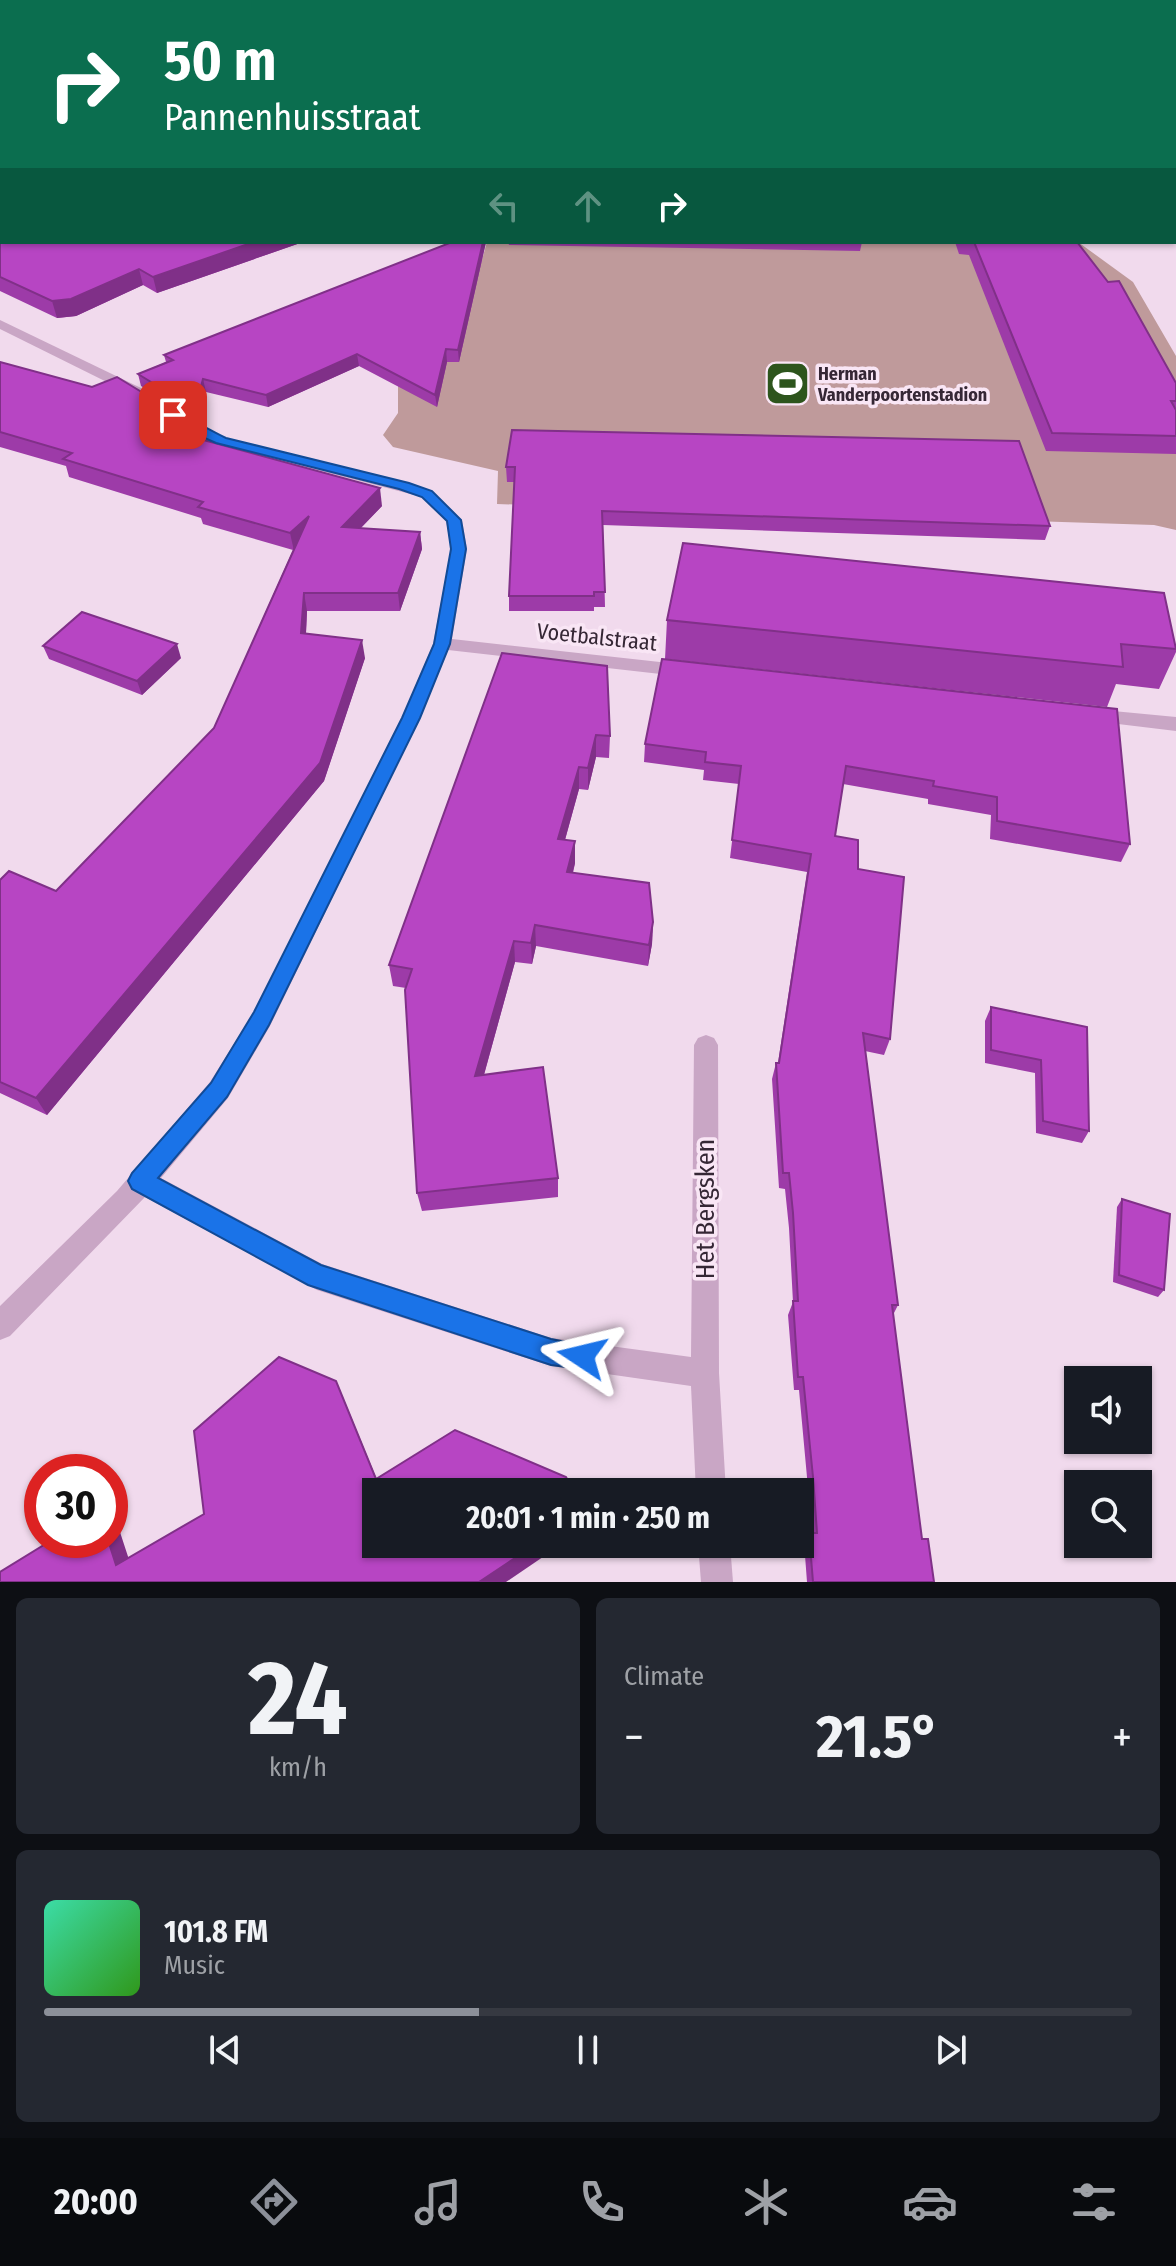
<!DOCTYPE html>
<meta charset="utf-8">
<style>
:root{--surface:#171b24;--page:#242831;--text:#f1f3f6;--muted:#9ea1a6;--line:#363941;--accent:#8c9099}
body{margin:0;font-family:"Fira Sans Condensed",sans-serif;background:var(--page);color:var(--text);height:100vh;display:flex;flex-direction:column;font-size:30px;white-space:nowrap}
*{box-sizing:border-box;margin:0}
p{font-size:26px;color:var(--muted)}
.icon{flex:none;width:44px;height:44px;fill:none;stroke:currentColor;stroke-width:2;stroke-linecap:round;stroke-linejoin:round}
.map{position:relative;height:1582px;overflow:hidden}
.panel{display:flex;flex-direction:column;gap:16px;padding:16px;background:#0d0f14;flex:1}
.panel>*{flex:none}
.guide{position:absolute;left:0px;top:0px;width:1176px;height:244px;box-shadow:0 2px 6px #0004;background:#0b6e4f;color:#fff;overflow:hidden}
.buttons{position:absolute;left:1064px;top:1366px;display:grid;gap:16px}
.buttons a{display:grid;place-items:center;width:88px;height:88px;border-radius:0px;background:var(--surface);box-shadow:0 2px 6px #0004;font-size:40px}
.speed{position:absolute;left:24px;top:1454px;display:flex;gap:16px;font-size:40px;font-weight:700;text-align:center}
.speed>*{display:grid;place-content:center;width:104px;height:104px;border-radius:50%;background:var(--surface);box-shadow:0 2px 6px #0004;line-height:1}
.speed .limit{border:12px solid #d22;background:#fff;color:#111}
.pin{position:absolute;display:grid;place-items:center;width:68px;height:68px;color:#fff;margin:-34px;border-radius:16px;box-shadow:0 4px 12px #0006}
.me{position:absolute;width:88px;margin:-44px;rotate:280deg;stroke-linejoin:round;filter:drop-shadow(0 0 6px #0008)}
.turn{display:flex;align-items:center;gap:28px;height:168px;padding:0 32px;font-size:36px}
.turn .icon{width:104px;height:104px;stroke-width:2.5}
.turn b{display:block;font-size:56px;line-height:68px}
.lanes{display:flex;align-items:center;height:76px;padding:0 32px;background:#0003;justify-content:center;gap:40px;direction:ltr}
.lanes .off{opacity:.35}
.big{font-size:60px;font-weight:700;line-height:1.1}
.panel .tile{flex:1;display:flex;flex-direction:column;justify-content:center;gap:12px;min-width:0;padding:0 28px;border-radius:12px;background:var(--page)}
.panel .dial{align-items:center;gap:0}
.dial b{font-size:104px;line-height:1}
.song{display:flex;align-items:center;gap:24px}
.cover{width:96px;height:96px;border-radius:12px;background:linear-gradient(135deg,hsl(160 70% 55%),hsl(110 70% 35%))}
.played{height:8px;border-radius:4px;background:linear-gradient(90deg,var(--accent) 40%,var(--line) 40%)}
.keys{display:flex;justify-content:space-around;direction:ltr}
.heat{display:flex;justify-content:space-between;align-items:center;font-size:44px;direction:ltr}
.panel .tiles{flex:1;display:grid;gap:16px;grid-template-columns:1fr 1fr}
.tile:last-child{grid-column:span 2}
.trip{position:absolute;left:362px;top:1478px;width:452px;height:80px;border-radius:0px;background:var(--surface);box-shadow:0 2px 6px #0004;font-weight:700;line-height:80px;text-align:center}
.tab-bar{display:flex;height:128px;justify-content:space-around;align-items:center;background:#090b0e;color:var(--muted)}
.tab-bar .icon{width:56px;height:56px}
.tab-bar .on{color:var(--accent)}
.tab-bar b{font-size:36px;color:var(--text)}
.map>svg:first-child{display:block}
.green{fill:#bf9a9b}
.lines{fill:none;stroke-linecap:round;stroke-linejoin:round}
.path{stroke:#b491b1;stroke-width:2;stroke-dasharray:2 2;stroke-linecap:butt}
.lane{fill:#c9a6c5;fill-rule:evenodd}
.street{fill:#c9a6c5;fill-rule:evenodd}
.secondary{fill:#9c789b;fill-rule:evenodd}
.wall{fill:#9d3ba8}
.shaded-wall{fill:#803088}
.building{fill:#b745c3;stroke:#803088;stroke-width:2}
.route{fill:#1a73e8;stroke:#114b97;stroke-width:2}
.labels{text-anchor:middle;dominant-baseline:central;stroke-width:7;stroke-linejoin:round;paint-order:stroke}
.far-poi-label{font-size:18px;font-weight:bold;fill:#352735;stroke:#f9e6f5;text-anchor:start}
.street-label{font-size:22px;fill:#352735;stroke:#f9e6f5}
.near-street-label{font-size:26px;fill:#352735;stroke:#f9e6f5}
</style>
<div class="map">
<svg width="1176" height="1582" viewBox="0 0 1176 1582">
<rect width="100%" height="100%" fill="#f1daed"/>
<!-- green -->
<path class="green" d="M487,242H1078L1133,282L1176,356V530L1154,525L497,504L498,471L393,447L383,435L398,413V333L477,277Z"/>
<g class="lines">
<!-- path -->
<path class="path" d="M1082,0L1109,2"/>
<!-- lane -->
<rect class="lane" x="1174" y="90" width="2" height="6"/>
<!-- street -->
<g class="street">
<path d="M641,0H726L724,2Z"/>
<path d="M0,320L141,388L143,391L131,394L0,329Z"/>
<path d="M170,408L200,427L226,438L432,491L462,520L467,549L452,639L687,665L696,671L687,677L448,650L420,718L270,1026L228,1098L161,1178L322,1264L551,1338L691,1357L694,1045L698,1038L706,1035L714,1038L718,1045L719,1373L726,1492H696L691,1386L551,1366L317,1290L145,1197L10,1336L0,1340V1306L117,1191L210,1082L254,1012L402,718L433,644L451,549L446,521L422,497L216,444L190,433L165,415V409Z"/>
<path d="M1092,709L1176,717V731L1085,720L1083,715Z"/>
<path d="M698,1544H730L733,1582H701Z"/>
</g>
<!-- secondary -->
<rect class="secondary" x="1174" y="194" width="2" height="7"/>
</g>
<!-- wall -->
<g class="wall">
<path d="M0,0L2,242H303L157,293L143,285L76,316L57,318L0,291Z"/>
<path d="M452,242H486L459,362H447L437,407L359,366L268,407L206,392L198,422L141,386L138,374L166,362L164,355Z"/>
<path d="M508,242H862L860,251L509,245Z"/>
<path d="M955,242H1077L1176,383V454L1046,451L969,255L959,254Z"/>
<path d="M0,362L189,421L193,437L382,506L361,528L420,532L422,549L400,611H307L306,634L365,658L324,781L47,1115L0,1093V880L56,891L214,728L293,550L203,524L201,518L69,477L66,466L0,447Z"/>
<path d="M512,430L1050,526L1045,540L603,525L605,607H594V611H509V596L515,482H507L506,467Z"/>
<path d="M667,620L1176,645V652L1159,689L1116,684L1107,707L665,659Z"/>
<path d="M43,646L181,658L142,695L49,659Z"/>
<path d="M502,653L610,736L609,758L596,757L588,790L579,789L565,840L575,863L573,873L653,922L652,944L648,966L536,946L532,964L515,962L484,1075L558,1178V1197L422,1211L417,1193L406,988L393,986L389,965Z"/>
<path d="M662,659L1130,844L1121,862L990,839L991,815L928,804V799L843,784L835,836L858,869L890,1039L884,1055L865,1051L898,1305L893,1315L922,1539L934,1582H807L804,1542L809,1533H811L808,1488L799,1390H794L788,1315L793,1302L789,1228L785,1189L779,1188L772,1079L776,1063H778L807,872L730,858L739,784L703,780L704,770L644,762L645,744Z"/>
<path d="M991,1007L1087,1027L1089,1131L1082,1143L1036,1133L1035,1073L985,1063V1021Z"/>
<path d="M1122,1199L1164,1290L1158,1297L1113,1282L1117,1207Z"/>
</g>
<!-- shaded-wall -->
<g class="shaded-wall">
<path d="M254,242H303L157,293L153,277Z"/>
<path d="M483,242H486L459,362L458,350Z"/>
<path d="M139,269L143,285L76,316L57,318L52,301Z"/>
<path d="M446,349L447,362L437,407L435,395Z"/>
<path d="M357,354L359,366L268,407L266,395Z"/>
<path d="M203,379L206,392L198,422L195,409Z"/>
<path d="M189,421L194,438L180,447L175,430Z"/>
<path d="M380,488L382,506L345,544L342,527Z"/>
<path d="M309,516L294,551L290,533Z"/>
<path d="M420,532L422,549L400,611L398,593Z"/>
<path d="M304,593L307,611L305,651L301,633Z"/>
<path d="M362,640L365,658L324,781L47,1115L36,1098Z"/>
<path d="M177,644L181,658L142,695L137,681Z"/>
<path d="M596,735V757L588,790V768Z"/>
<path d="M579,767V789L559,861L558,839Z"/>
<path d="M575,841V863L567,894V872Z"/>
<path d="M653,922L652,944L648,966L649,945Z"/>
<path d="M535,925L536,946L532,964L531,943Z"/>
<path d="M514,941L515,962L478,1096L475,1076Z"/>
<path d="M336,1381L345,1402L382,1492L376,1479Z"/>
<path d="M110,1521L119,1529L136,1581L116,1565L108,1540H110Z"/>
<path d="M536,1544H562L506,1582H479Z"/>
</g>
<!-- building -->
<g class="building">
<path d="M0,0H711V2H2V242H254L153,277L139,269L71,299L52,301L0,277Z"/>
<path d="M747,0H984L995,2H745Z"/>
<path d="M1174,22L1176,23V76L1174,77Z"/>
<path d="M1176,114V175H1174V115Z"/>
<path d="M452,242H483L458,350L446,349L435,395L357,354L266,395L203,379L195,409L138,374L173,360L164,355Z"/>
<path d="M974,242H1077L1108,282L1119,281L1176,383V401H1171L1176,410V436L1052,433Z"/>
<path d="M0,362L92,387L117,377L189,421L188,424L175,430L185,435L380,488L342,527L420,532L398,593H304L301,633L362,640L320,763L36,1098L0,1082V880L9,871L56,891L214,728L309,516L290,533L198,507L203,502L63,459L72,453L0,432Z"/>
<path d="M512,430L1019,441L1050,526L602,511L605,592H594V596H509L515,467H506Z"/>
<path d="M683,543L1164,593L1176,649L1121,644L1123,667L667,620Z"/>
<path d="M82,612L177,644L137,681L43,646Z"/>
<path d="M502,653L607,666L610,736L596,735L588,768L579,767L558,839L575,841L567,872L649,883L653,922L649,945L535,925L531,943L514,941L475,1076L543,1067L558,1178L417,1193L405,990L412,969L389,965Z"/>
<path d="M662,659L1117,709L1130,844L997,821V797L933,786L934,781L846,766L835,836L858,840V869L904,877L890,1039L863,1033L898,1305H892L922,1539H928L934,1582H813L809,1533H817L813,1477L803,1377H798L793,1301H798L793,1213L789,1173H783L776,1063H779L811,854L732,840L741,766L705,762L706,752L645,744Z"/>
<path d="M991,1007L1087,1027L1089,1131L1043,1121L1041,1060L991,1050Z"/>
<path d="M1122,1199L1170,1214L1164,1290L1119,1275Z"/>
<path d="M279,1357L336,1381L376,1479L455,1430L566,1477L574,1492H376V1544H536L479,1582H0V1572L52,1540H108L116,1565L204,1514L194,1431Z"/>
</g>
<!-- route -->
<path class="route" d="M169,412C179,411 212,432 226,438L409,483L432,491L461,520L466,549L450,644L420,718L269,1025L227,1097L158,1178L321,1265L551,1339L591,1347L595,1356L591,1365L582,1369L551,1365L308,1285L132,1189L128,1181L132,1173L211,1083L254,1012L402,718L434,644L451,549L447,521L422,497L399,489L216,443L191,432L169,417Z"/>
<!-- icons -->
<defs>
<symbol id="stadium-square" viewBox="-11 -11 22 22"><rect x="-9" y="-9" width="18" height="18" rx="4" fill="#2d551d" stroke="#f9e6f5"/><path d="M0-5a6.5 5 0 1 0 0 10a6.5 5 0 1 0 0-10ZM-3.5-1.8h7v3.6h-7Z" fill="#fff"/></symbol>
</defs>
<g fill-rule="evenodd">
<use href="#stadium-square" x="762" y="358" width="51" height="51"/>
</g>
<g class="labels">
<!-- far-poi labels -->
<g class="far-poi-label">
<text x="818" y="374">Herman<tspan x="818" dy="21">Vanderpoortenstadion</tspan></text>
</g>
<!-- street labels -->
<g class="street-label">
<text transform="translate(597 637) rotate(6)">Voetbalstraat</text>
</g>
<!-- near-street labels -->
<g class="near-street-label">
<text transform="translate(705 1209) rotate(-90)">Het Bergsken</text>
</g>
</g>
</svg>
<div class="buttons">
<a><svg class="icon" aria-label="sound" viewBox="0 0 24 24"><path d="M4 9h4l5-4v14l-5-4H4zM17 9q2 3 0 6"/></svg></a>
<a><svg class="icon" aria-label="search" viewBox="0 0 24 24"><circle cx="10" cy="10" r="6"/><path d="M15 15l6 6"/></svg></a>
</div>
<div class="speed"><div class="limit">30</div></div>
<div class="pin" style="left:173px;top:415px;background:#d93025"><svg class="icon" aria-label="arrive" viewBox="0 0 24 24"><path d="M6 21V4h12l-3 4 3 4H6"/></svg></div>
<svg class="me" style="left:582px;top:1356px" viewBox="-20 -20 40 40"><path d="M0-17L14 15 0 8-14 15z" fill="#1a73e8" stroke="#fff" stroke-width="4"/></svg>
<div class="trip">20:01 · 1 min · 250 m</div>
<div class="guide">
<div class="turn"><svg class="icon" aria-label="right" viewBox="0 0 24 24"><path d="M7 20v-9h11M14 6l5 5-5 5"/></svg><div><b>50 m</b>Pannenhuisstraat</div></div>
<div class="lanes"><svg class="icon off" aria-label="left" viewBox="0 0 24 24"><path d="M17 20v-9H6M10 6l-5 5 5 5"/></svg><svg class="icon off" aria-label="ahead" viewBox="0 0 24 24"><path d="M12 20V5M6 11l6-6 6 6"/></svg><svg class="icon" aria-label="right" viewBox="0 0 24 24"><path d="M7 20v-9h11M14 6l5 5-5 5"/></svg></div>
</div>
</div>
<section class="panel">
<div class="tiles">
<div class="tile dial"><b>24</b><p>km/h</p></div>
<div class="tile"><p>Climate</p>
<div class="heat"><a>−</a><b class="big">21.5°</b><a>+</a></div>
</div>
<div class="tile">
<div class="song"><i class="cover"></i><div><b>101.8 FM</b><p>Music</p></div></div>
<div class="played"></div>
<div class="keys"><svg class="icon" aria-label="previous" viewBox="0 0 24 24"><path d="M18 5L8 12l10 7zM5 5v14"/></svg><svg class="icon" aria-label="pause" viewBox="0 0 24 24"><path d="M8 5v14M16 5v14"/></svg><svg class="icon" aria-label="next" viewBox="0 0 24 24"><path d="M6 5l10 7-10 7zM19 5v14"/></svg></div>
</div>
</div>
</section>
<nav class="tab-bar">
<b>20:00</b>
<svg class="icon on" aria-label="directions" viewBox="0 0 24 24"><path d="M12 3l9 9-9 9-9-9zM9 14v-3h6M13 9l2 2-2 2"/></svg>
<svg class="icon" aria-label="music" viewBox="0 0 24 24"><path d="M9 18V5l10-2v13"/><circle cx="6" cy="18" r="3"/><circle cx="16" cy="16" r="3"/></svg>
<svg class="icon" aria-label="phone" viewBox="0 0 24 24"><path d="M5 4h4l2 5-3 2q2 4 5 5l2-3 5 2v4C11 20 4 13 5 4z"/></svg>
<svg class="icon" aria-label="climate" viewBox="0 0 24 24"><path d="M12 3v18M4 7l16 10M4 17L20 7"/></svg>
<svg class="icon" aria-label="car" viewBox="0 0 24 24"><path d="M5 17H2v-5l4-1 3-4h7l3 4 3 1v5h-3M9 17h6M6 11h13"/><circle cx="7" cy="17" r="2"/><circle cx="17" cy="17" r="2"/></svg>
<svg class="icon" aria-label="filters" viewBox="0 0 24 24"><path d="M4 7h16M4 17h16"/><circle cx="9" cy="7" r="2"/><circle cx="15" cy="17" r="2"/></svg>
</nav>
